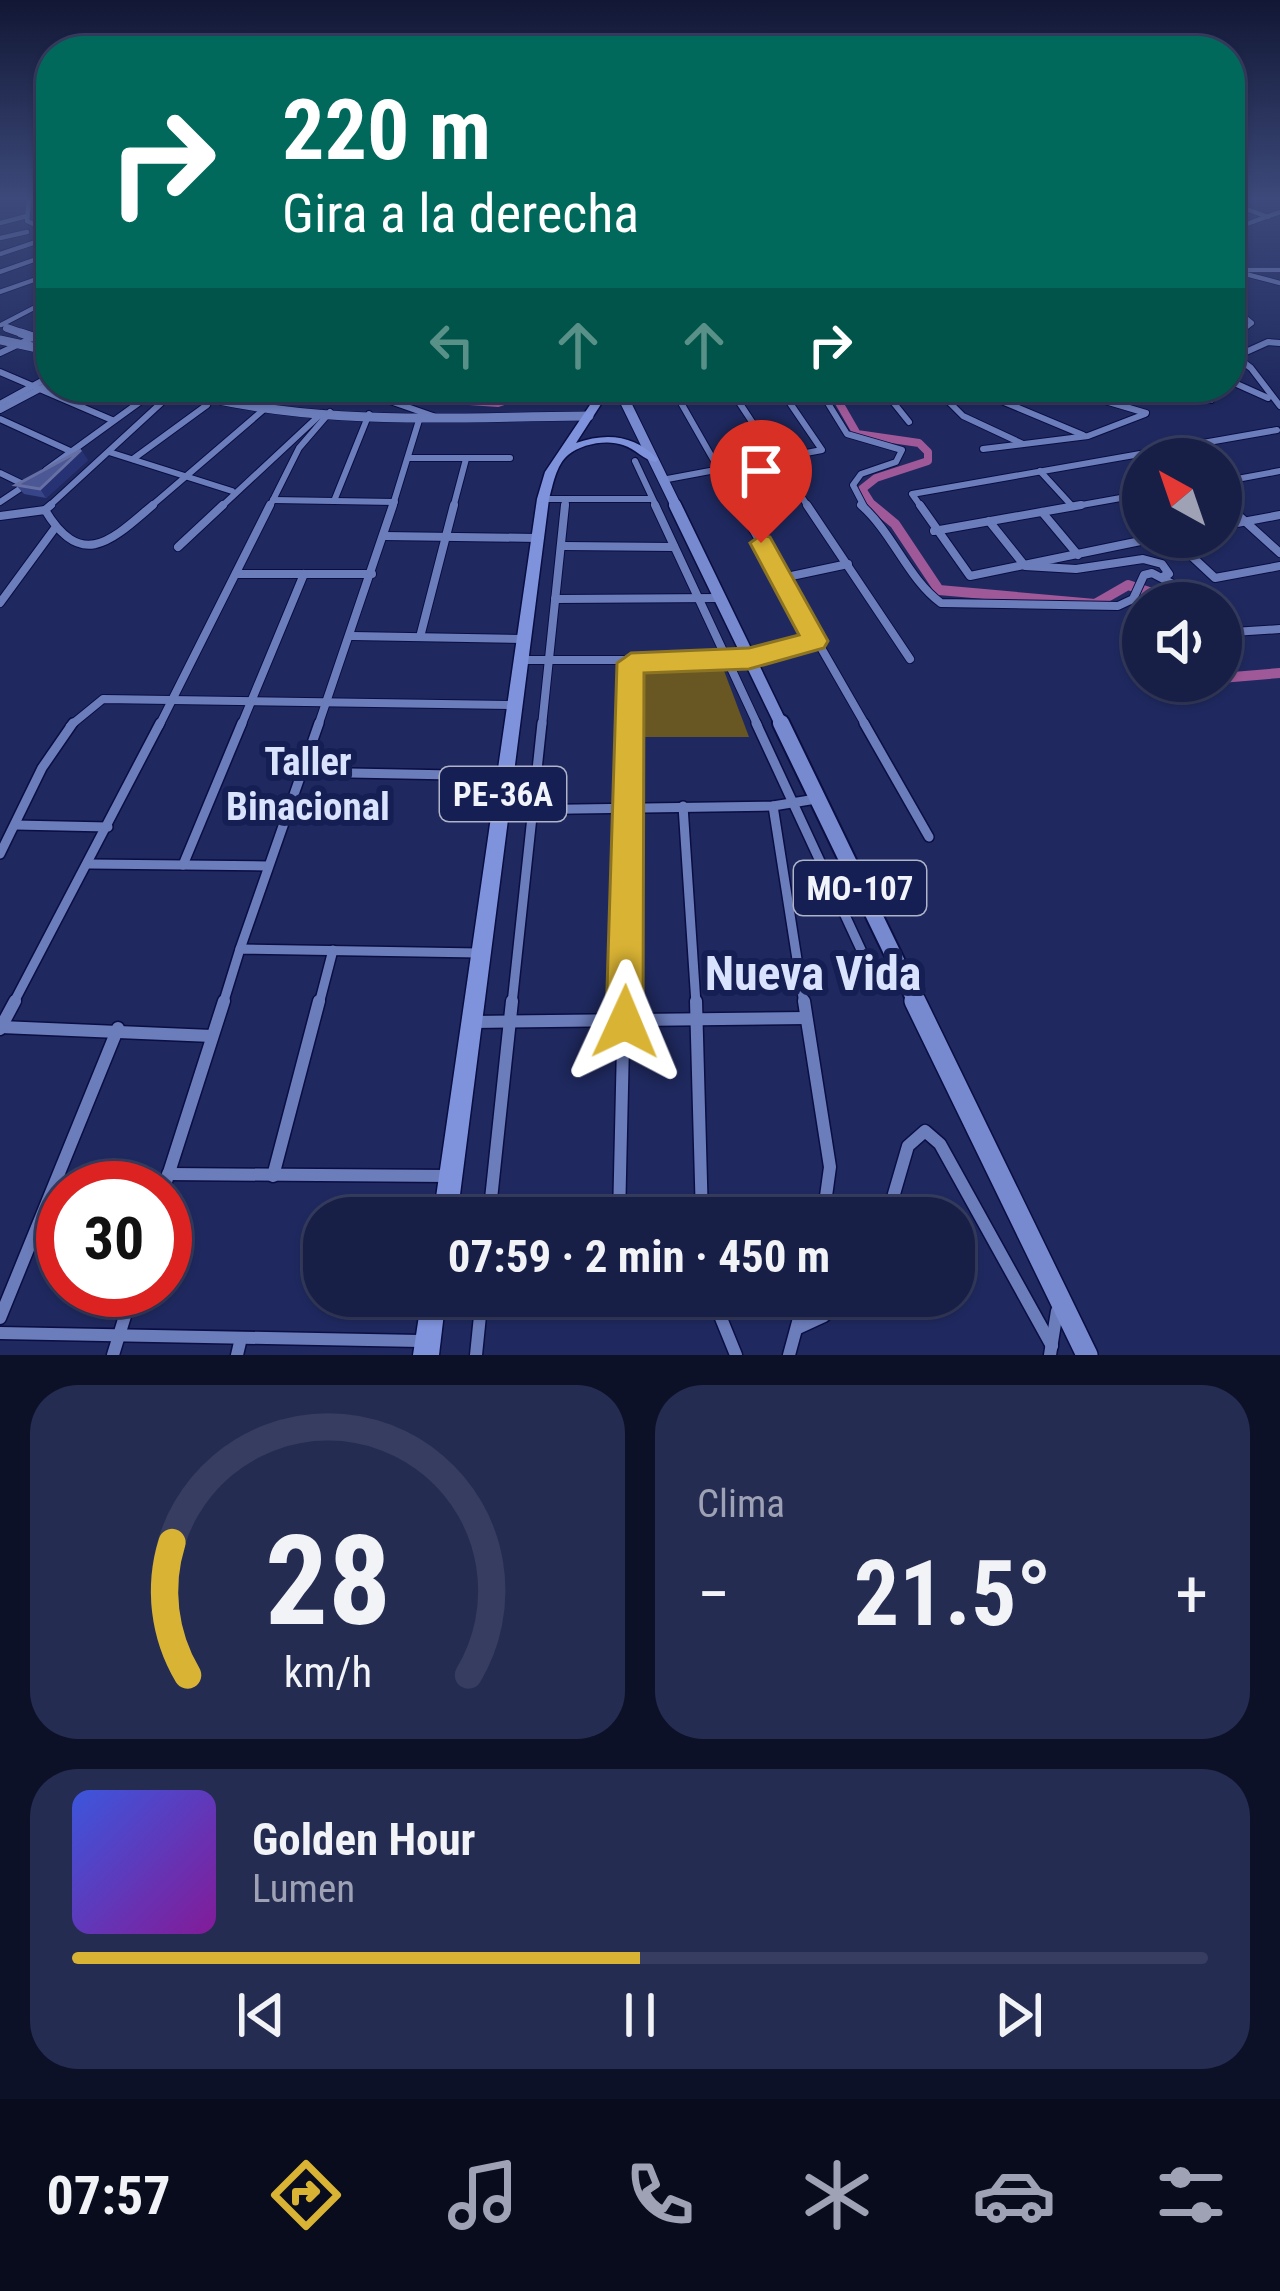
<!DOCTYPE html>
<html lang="es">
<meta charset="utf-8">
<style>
:root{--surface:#171f47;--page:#242c52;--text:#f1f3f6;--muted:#9ea2b4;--line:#363d60;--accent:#d9b334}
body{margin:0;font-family:"Roboto Condensed",sans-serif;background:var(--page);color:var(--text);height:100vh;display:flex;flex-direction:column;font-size:45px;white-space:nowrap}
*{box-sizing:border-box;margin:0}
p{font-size:39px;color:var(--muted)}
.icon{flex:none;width:66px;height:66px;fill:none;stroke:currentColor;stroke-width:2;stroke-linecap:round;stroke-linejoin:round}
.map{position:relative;height:1355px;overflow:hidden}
.sheet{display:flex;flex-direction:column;gap:30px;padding:30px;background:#0d1127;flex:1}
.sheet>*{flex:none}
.banner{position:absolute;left:36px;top:36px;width:1209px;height:366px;border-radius:48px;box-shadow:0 3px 9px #0004,0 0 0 3px var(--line);background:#00695c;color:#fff;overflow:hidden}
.needle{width:78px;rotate:320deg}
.tools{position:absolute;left:1122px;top:438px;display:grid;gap:24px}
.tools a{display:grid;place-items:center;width:120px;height:120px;border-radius:50%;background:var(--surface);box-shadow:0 3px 9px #0004,0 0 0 3px var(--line);font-size:60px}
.speed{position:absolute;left:36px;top:1161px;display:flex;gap:24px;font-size:60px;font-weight:700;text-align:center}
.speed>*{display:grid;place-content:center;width:156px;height:156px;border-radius:50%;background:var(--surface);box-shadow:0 3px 9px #0004,0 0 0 3px var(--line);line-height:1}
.speed .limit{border:18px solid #d22;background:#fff;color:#111}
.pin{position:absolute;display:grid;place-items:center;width:102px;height:102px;color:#fff;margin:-123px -51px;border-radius:50% 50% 50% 0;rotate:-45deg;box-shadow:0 0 12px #0007}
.pin .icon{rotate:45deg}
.me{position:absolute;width:132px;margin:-66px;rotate:1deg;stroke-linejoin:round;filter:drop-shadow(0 0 9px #0008)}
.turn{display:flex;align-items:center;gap:42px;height:252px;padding:0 48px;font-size:54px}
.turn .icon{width:156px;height:156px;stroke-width:2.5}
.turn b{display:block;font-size:84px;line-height:102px}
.lanes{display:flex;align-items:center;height:114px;padding:0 48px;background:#0003;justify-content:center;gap:60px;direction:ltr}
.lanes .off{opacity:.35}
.big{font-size:90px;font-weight:700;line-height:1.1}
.sheet .tile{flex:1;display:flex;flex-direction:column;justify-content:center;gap:18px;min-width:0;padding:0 42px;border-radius:48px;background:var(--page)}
.sheet .dial{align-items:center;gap:0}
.dial svg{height:312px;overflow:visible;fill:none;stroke:var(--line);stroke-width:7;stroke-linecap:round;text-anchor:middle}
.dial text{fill:var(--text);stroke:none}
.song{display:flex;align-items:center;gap:36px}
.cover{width:144px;height:144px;border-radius:18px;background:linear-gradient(135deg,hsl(230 70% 55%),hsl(290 70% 35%))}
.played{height:12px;border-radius:6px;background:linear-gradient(90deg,var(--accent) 50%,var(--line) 50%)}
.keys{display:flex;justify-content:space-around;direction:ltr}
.heat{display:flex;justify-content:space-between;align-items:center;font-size:66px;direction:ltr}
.sheet .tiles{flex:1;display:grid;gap:30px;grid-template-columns:1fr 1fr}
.tile:last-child{grid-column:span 2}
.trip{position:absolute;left:303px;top:1197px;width:672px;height:120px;border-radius:48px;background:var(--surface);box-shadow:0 3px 9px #0004,0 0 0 3px var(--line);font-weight:700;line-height:120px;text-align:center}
.tabs{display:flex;height:192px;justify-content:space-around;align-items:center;background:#090c1c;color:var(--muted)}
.tabs .icon{width:84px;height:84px}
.tabs .current{color:var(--accent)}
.tabs b{font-size:54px;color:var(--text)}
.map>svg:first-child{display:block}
.green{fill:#685722}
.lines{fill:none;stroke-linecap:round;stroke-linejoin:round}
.canal-far2{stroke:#a05998;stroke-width:6}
.canal-far1{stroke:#a05998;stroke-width:8}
.canal{stroke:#a05998;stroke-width:10}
.street-far4-casing{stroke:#0a0e42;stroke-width:6}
.street-far3-casing{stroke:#0a0e42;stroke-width:8}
.street-far2-casing{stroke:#0a0e42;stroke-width:10}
.street-far1-casing{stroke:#0a0e42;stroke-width:12}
.street-casing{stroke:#0a0e42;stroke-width:15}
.secondary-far1-casing{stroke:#0a0e42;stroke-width:9}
.secondary-casing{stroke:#0a0e42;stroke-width:10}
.primary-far3-casing{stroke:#0a0e42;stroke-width:12}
.primary-far2-casing{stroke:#0a0e42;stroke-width:15}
.primary-far1-casing{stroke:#0a0e42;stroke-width:20}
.primary-casing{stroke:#0a0e42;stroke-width:24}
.highway-casing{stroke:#0a0e42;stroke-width:3}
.street-far4{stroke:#6c7dbb;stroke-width:4.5}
.street-far3{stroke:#6c7dbb;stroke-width:6}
.street-far2{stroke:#6c7dbb;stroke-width:8}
.street-far1{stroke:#6c7dbb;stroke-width:9}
.street{stroke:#6c7dbb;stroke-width:12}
.secondary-far1{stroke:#6c7dbb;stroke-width:8}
.secondary{stroke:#6c7dbb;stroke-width:9}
.primary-far3{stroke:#778acf;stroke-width:10}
.primary-far2{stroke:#778acf;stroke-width:12}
.primary-far1{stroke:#778acf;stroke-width:16}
.primary{stroke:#778acf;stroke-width:21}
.highway{fill:#7f93dc;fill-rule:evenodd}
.wall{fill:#384589}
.shaded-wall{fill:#263273}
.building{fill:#4c5895;stroke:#6670a5;stroke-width:3}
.route{fill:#d9b334;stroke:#8d7422;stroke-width:3}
.labels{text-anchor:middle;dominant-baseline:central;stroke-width:12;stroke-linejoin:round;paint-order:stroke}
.shield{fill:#161f53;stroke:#afb4c9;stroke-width:3}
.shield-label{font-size:33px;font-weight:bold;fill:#f1f4fb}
.neighbourhood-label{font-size:39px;font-weight:bold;fill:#dae3fe;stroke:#161f53}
.near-neighbourhood-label{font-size:48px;font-weight:bold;fill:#dae3fe;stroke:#161f53}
</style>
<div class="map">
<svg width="1280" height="1355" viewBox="0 0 1280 1355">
<rect width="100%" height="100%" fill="#1f295f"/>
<!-- green -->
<path class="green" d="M640,668H723L749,737H640Z"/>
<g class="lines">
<!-- canal-far2 -->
<path class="canal-far2" d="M38,199L37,218L51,226"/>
<!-- canal-far1 -->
<g class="canal-far1">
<path d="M425,387L426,398L498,403L547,387"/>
<path d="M830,387L857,434L919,443L928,452V461L876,478L862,489L874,508"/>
</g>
<!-- canal -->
<g class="canal">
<path d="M872,505L895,524L939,590L1095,604L1128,585L1152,593L1157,603"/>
<path d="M1221,678L1280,673"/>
</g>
<defs>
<g id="street-far4">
<path d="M29,199L27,221L51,232"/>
<path d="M1230,203L1268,217"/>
<path d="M0,223L27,216"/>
<path d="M1230,230L1280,212"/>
<path d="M0,238L27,232"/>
<path d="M0,254L51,237"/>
<path d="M1230,270L1280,283"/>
<path d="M1240,270H1280"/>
<path d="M0,272L51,254"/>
<path d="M0,292L51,274"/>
<path d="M1230,305L1252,323L1235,336"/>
<path d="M1,325L51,299"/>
</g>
<g id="street-far3">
<path d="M1230,340L1239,333"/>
<path d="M1230,352L1251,368L1280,406"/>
<path d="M0,353L34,337"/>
<path d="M1237,356L1268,342L1280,343"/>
<path d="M0,372L112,420"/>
<path d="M1230,381L1268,398"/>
<path d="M350,387L433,416"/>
<path d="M672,387L741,508"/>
<path d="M729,387L809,508"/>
<path d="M818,387L847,434L902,450L896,462L861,474L853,485L865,508"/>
<path d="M881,387L909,422"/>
<path d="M934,387L963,416L1023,444"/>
<path d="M968,387L1083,435"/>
<path d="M1058,387L1146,413"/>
<path d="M1155,387L1211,400"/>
<path d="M0,404L51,376"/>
<path d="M0,410L51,383"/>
<path d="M0,419L70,451"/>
<path d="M983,449L1088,436L1145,414"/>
<path d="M109,452L232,491"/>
<path d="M408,458H510"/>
<path d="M133,459L207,405"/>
<path d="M635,461L657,508"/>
<path d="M46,470L155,391"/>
<path d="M1040,471L1073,507"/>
<path d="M0,473L25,485"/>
<path d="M662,480L822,450L779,387"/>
<path d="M1221,482L1280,471"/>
<path d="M544,499H652"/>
<path d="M1221,499L1231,508"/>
<path d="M273,500L395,502"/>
<path d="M334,501L369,414"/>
<path d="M0,502L24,486"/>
<path d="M47,508L172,393"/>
<path d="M149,508L290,387"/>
<path d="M220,508L322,413"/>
<path d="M269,508L299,448L330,412"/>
<path d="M392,508L420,417"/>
<path d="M453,508L466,459"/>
<path d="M565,508L566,499"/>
<path d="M922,508L912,494L1277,430"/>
<path d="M1065,508L1143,494"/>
</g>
<g id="street-far2">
<path d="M655,505L758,726"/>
<path d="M739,505L866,726"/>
<path d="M807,505L910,659"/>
<path d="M861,505C893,533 908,579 941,603L1118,606L1133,599L1144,575L1152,573L1190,593L1197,603"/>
<path d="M920,505L970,576L1160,537"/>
<path d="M1227,505L1280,553"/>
<path d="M45,510L51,505"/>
<path d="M1042,512L1078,555"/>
<path d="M0,516L45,510C82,572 113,539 153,505"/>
<path d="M989,521L1025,566L1076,569L1143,559L1162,564L1169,574L1164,576"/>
<path d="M1221,526L1280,515"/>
<path d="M934,531L1081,505"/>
<path d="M384,536L538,538"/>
<path d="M1171,537L1215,578L1280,566"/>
<path d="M563,546L674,547"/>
<path d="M178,547L223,505"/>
<path d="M236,574H372"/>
<path d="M782,578L848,564"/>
<path d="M555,599L720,598"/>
<path d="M0,603L55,528"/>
<path d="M1221,626L1233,632L1280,629"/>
<path d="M352,636L524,639"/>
<path d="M420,637L454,505"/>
<path d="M523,660H728L815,641"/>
<path d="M70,726L103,699L514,705"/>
<path d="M159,726L270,505"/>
<path d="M241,726L304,574"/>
<path d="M318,726L393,505"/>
<path d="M542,726L565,505"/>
<path d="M630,726L631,663"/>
</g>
<g id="street-far1">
<path d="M756,723L875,980"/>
<path d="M864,723L929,837"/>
<path d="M298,772L506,776"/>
<path d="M683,806L696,1004"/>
<path d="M773,806L804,1004"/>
<path d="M503,810L773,806L816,799"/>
<path d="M16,825L108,827"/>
<path d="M0,854L42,768L73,723"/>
<path d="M89,864L268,866"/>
<path d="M183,865L242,723"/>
<path d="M240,949L319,723"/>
<path d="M13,1004L160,723"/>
<path d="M223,1004L240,949L479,953"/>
<path d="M319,1004L333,950"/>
<path d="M512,1004L542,723"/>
<path d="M624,1004L630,723"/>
</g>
<g id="street">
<path d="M696,1001L702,1218"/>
<path d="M804,1001L830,1167L823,1218"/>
<path d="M474,1022L806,1018"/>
<path d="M1,1027L212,1036"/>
<path d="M0,1029L15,1001"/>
<path d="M168,1174L449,1176"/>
<path d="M273,1176L319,1001"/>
<path d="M164,1188L224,1001"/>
<path d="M489,1218L512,1001"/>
<path d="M619,1218L624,1001"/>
<path d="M887,1218L908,1146L925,1131L940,1144L1052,1346"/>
<path d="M712,1296L736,1355"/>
<path d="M0,1318L118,1028"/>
<path d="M798,1328L824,1316L845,1296"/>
<path d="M0,1333L420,1341"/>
<path d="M113,1355L133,1290"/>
<path d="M237,1355L241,1338"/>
<path d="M476,1355L482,1296"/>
<path d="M789,1355L805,1296"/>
<path d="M1050,1355L1057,1311"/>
</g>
<path id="secondary-far1" d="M7,328L30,336"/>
<g id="secondary">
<path d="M21,333L33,337"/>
<path d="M0,340L51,351"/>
<path d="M145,387L175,398"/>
<path d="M167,387C303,428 448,417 589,416"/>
</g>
<path id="primary-far3" d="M618,387L677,508"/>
<path id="primary-far2" d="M675,505L782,726"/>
<path id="primary-far1" d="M781,723L917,1004"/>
<path id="primary" d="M915,1001L1087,1355"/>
<g id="highway">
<path d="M602,387H612L576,443C607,432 634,435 658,459L656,462C643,460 636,449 623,445C607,439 581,444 568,455C556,465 553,485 549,499L457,1218H433L537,499L545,472Z"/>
<path d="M422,1296H446L439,1355H413Z"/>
</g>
</defs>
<!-- street-far4 casing -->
<use href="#street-far4" class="street-far4-casing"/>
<!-- street-far3 casing -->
<use href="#street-far3" class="street-far3-casing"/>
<!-- street-far2 casing -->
<use href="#street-far2" class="street-far2-casing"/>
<!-- street-far1 casing -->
<use href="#street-far1" class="street-far1-casing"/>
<!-- street casing -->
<use href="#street" class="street-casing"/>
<!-- secondary-far1 casing -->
<use href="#secondary-far1" class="secondary-far1-casing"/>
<!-- secondary casing -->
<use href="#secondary" class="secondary-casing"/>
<!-- primary-far3 casing -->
<use href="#primary-far3" class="primary-far3-casing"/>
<!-- primary-far2 casing -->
<use href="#primary-far2" class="primary-far2-casing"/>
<!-- primary-far1 casing -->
<use href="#primary-far1" class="primary-far1-casing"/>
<!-- primary casing -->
<use href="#primary" class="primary-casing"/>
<!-- highway casing -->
<use href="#highway" class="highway-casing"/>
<!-- street-far4 -->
<use href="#street-far4" class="street-far4"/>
<!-- street-far3 -->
<use href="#street-far3" class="street-far3"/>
<!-- street-far2 -->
<use href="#street-far2" class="street-far2"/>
<!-- street-far1 -->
<use href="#street-far1" class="street-far1"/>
<!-- street -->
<use href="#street" class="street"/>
<!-- secondary-far1 -->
<use href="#secondary-far1" class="secondary-far1"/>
<!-- secondary -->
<use href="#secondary" class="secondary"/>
<!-- primary-far3 -->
<use href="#primary-far3" class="primary-far3"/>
<!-- primary-far2 -->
<use href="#primary-far2" class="primary-far2"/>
<!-- primary-far1 -->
<use href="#primary-far1" class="primary-far1"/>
<!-- primary -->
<use href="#primary" class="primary"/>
<!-- highway -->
<use href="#highway" class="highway"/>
</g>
<!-- wall -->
<path class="wall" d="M88,460L46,498L24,494L16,485Z"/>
<!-- shaded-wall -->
<path class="shaded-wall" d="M82,451L88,460L46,498L40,489Z"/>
<!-- building -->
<path class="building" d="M81,450L40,489L16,485Z"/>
<!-- sky -->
<linearGradient id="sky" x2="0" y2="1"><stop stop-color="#111734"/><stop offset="0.51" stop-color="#3c497a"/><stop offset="1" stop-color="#3c497a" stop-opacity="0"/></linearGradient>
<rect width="1280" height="389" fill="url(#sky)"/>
<!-- route -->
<path class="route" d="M761,535L770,537L828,641L824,648L749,669L644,673L643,1022L638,1035L625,1040L612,1035L606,1022L617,663L631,653L749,648L799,635L750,543Z"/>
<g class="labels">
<!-- shield labels -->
<g class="shield">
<rect x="440" y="767" width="126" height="54" rx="9"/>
<rect x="794" y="861" width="132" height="54" rx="9"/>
</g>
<g class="shield-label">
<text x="503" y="794">PE-36A</text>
<text x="860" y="888">MO-107</text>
</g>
<!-- neighbourhood labels -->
<g class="neighbourhood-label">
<text x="308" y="762">Taller<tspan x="308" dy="45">Binacional</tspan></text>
</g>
<!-- near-neighbourhood labels -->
<g class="near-neighbourhood-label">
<text x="813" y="973">Nueva Vida</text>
</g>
</g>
</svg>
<div class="tools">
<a><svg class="needle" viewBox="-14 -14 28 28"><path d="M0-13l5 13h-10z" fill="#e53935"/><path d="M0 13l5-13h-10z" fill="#9ea2b4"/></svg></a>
<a><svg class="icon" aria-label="sound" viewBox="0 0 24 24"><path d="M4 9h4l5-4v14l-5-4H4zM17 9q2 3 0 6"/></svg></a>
</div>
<div class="speed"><div class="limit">30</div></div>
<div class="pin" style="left:761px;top:543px;background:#d93025"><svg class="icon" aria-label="arrive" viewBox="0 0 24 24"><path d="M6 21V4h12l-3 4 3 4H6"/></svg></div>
<svg class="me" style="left:625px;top:1022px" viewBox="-20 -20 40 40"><path d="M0-17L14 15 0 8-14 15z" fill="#d9b334" stroke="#fff" stroke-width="4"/></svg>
<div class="trip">07:59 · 2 min · 450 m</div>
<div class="banner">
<div class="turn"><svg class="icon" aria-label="right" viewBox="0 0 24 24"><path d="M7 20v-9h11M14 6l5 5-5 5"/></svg><div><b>220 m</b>Gira a la derecha</div></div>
<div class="lanes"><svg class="icon off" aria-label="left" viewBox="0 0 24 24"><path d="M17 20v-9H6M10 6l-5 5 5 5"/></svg><svg class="icon off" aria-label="ahead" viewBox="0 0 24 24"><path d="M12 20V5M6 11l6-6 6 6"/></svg><svg class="icon off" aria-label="ahead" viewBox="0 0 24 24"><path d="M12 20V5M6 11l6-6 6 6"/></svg><svg class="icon" aria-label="right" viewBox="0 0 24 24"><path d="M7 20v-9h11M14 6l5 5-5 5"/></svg></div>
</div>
</div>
<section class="sheet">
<div class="tiles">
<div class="tile dial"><svg viewBox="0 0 100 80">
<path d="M14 69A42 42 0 1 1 86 69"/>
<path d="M14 69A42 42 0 0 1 10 35" stroke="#d9b334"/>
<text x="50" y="56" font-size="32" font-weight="700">28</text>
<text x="50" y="72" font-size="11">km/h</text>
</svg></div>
<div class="tile"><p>Clima</p>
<div class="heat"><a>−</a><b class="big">21.5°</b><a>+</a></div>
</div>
<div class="tile">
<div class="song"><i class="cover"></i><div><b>Golden Hour</b><p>Lumen</p></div></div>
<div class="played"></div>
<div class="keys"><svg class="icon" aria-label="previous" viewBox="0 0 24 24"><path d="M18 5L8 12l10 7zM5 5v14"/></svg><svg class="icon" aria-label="pause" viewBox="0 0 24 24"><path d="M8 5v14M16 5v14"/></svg><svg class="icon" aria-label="next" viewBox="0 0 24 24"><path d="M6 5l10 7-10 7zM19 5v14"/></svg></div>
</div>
</div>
</section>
<nav class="tabs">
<b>07:57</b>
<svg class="icon current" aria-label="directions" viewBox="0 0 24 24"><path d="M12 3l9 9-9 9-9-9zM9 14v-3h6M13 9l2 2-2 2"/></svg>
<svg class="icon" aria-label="music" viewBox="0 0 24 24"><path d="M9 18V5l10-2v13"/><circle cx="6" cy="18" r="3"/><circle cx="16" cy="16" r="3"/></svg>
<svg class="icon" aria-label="phone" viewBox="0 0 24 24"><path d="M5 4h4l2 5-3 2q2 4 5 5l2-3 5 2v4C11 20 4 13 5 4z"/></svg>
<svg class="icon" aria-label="climate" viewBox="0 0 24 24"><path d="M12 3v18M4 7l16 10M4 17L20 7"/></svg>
<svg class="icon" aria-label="car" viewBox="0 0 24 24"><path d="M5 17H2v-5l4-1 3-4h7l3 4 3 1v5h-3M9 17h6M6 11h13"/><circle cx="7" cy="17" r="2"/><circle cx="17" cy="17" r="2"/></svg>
<svg class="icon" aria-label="filters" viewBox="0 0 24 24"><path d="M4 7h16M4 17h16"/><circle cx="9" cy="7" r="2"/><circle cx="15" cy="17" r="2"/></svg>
</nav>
